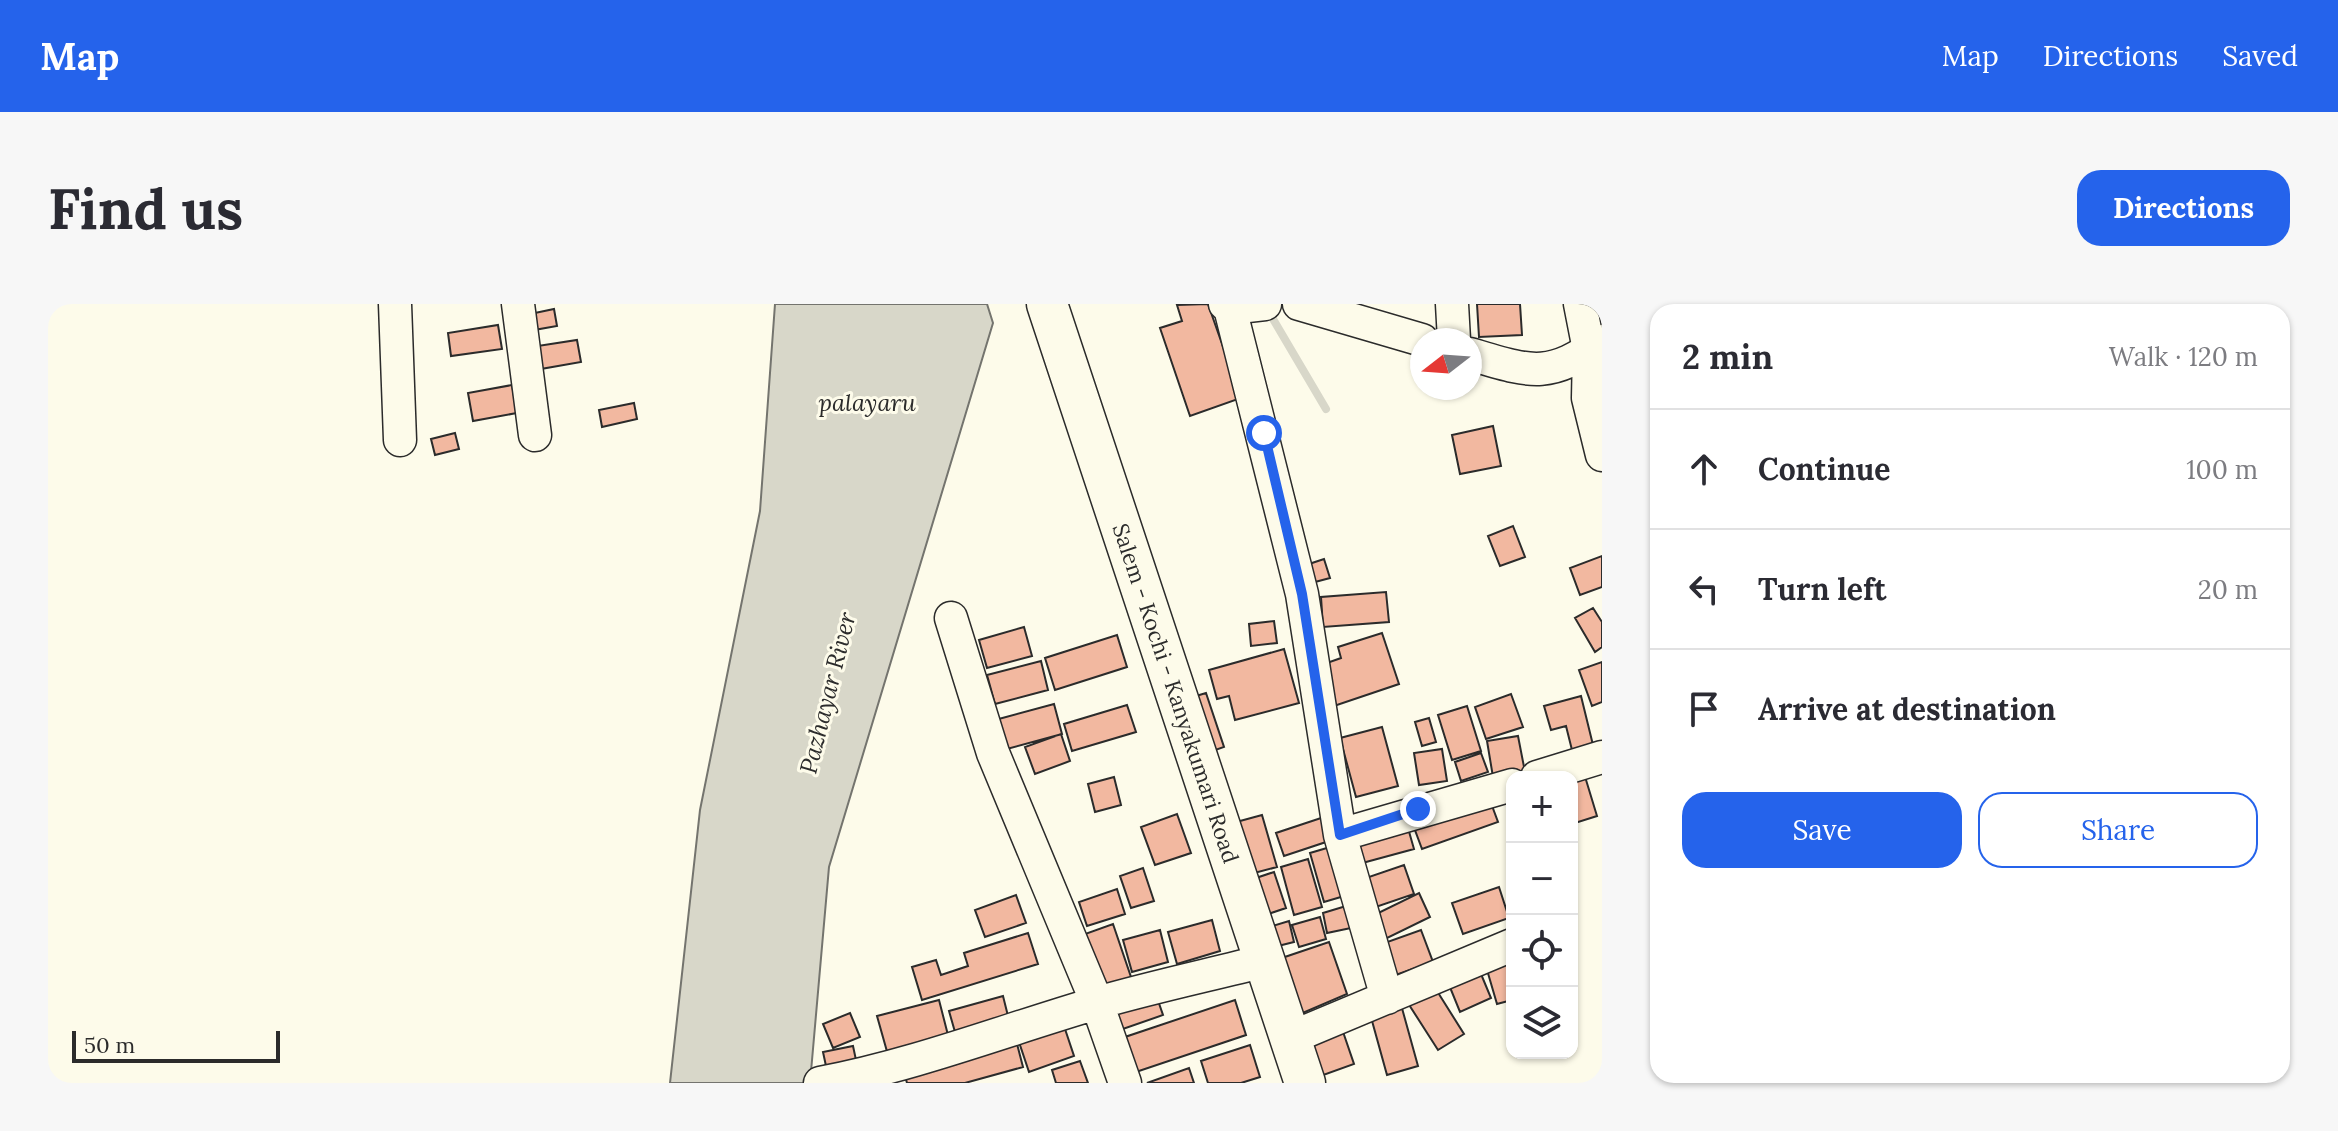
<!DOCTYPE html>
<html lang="en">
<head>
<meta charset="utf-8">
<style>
	:root { --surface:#fff; --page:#f7f7f7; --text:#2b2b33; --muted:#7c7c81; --line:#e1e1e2; --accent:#2563eb }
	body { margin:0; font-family:Lora,serif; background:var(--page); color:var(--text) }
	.controls { position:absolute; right:24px; bottom:24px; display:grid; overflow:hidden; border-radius:16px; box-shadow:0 2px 6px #0004 }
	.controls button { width:72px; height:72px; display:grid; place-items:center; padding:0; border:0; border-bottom:2px solid var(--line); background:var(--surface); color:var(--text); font:40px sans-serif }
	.compass { position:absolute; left:1362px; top:24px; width:72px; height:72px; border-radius:50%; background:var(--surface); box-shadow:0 2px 6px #0004; rotate:253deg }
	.scale { position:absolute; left:24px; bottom:20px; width:208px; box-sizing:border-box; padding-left:8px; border:4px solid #2b2b2b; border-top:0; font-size:22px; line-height:28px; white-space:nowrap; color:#2b2b2b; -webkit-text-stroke:6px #fdfbea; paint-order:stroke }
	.stop { position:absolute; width:24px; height:24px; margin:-18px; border:6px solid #2563eb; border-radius:50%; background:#fff }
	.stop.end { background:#2563eb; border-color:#fff; box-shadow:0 2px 8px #0008 }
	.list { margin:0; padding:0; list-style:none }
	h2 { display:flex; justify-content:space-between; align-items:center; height:104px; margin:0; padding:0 32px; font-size:34px }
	h2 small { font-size:26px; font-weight:400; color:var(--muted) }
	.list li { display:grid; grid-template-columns:52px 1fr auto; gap:24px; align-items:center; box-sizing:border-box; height:120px; padding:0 32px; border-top:2px solid var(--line) }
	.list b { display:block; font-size:30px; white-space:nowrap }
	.list em { font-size:26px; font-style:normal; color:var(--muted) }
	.actions { display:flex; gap:16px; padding:24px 32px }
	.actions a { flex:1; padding:18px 0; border:2px solid var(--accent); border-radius:24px; text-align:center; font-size:28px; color:var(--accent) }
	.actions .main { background:var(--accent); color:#fff }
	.icon { flex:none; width:44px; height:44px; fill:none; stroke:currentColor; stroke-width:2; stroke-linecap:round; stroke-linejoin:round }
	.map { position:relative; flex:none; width:1554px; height:779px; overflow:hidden; border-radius:24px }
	header { display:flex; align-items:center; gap:48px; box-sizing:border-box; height:112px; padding:0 40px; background:var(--accent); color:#fff }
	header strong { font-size:38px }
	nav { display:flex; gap:44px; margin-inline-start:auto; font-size:28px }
	.intro { display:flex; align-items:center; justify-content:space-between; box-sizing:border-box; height:192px; padding:0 48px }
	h1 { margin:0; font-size:56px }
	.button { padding:20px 36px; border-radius:24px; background:var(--accent); color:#fff; font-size:28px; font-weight:700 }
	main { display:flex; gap:48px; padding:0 48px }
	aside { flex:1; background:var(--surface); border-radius:24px; box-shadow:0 2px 6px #0004 }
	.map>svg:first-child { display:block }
</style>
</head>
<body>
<header>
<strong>Map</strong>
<nav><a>Map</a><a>Directions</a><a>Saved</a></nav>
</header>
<div class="intro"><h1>Find us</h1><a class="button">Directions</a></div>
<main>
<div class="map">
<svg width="1554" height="779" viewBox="0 0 1554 779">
	<rect width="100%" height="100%" fill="#fdfbea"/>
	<!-- water -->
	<path fill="#d8d7c9" stroke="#74746e" stroke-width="2" d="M727,0H939L945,19L781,563L762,779H622L652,506L712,207Z"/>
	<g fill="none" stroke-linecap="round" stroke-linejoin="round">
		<!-- stream -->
		<path stroke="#d8d7c9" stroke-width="8" d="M1225,15L1278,105"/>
	</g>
	<!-- building -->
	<path fill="#f2b8a0" stroke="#2b2b2b" stroke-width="2" d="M1160,0L1193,94L1142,112L1112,24L1134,17L1129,1Z
		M1429,0H1472L1474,31L1431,33Z
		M506,5L509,22L486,26L482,10Z
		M450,21L454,45L403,52L400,29Z
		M529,36L533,58L487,66L483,43Z
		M464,81L469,109L425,117L420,89Z
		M586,99L589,115L554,123L551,106Z
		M1445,122L1453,162L1412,170L1404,131Z
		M407,129L411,145L387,151L383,135Z
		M1465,222L1477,253L1452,262L1440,232Z
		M1554,252V283L1532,291L1522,264Z
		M1276,255L1282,274L1267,278L1261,260Z
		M1338,288L1341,318L1275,323L1273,293Z
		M1545,304L1554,318V343L1547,348L1527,314Z
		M1226,317L1229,339L1203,342L1201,320Z
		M976,323L984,352L939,364L931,336Z
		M1334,329L1351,380L1286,402L1273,361L1293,354L1290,343Z
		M1069,331L1079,363L1007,386L997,354Z
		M1236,345L1251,399L1187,416L1181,392L1169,395L1161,366Z
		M993,357L1000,386L947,400L939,371Z
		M1554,358V398L1544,402L1531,366Z
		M1158,389L1176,443L1156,450L1138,395Z
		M1463,390L1475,423L1438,435L1427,403Z
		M1533,392L1545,441L1524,446L1518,422L1503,426L1496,402Z
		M1006,400L1014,430L955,446L947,416Z
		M1079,401L1088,428L1024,447L1016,420Z
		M1419,402L1433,447L1404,456L1390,411Z
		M1381,414L1388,438L1374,442L1367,418Z
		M1334,423L1350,482L1308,493L1292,434Z
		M1013,430L1022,457L987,470L977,443Z
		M1470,432L1477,468L1445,473L1439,437Z
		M1394,445L1399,477L1371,481L1366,449Z
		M1433,449L1440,468L1413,477L1407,458Z
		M1535,466L1549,512L1524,520V473Z
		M1066,473L1073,501L1047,508L1040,480Z
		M1440,491L1450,518L1374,545L1364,518Z
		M1129,510L1143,549L1107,561L1093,523Z
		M1214,511L1229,563L1195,572L1181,520Z
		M1273,514L1281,537L1236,552L1228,529Z
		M1360,524L1366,545L1307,561L1301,540Z
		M1289,541L1303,590L1276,598L1262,549Z
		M1260,555L1274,603L1246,611L1233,563Z
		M1356,561L1366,590L1319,606L1309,577Z
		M1095,564L1106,597L1083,604L1072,572Z
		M1226,568L1238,604L1217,611L1205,575Z
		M1451,583L1461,614L1415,630L1404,599Z
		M1069,585L1077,610L1039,622L1031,598Z
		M1371,589L1382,613L1331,638L1320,614Z
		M968,591L978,619L937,633L927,606Z
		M1298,602L1303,624L1279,629L1275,609Z
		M1272,613L1278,635L1251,643L1244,621Z
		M1164,616L1172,647L1129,660L1120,628Z
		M1241,617L1246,638L1226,643L1221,623Z
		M1065,620L1084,676L1056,686L1037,630Z
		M1112,626L1120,658L1084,668L1075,636Z
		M1373,626L1385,658L1339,674L1328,642Z
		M980,629L990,660L874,696L864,663L888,656L893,671L920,662L916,649Z
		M1281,638L1299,690L1243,714L1225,657Z
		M1464,652V696L1449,700L1437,659Z
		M1428,658L1443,694L1412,708L1397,671Z
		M1384,679L1416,730L1390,746L1358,696Z
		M1107,688L1115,711L1072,726L1064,703Z
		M955,692L962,720L909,735L901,707Z
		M891,696L901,735L840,751L829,712Z
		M1187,696L1198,731L1088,768L1077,733Z
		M1352,697L1370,762L1339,771L1321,706Z
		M802,709L812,733L785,744L775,720Z
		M1292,719L1306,760L1267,774L1253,733Z
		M1016,722L1026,752L981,768L971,738Z
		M968,736L975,763L917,779H859L855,765Z
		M1202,741L1212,773L1193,779H1160L1153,757Z
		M805,742L808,756L778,762L775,748Z
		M1032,757L1040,779H1008L1004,766Z
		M1141,764L1146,779H1099Z"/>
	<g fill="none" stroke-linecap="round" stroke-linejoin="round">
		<defs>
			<path id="minor" d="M347,0L352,136
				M470,0L487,131
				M1177,0L1182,4L1217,0
				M1251,0L1374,36
				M1404,0L1406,36
				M1532,0L1541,46L1540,94L1554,151
				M1182,4L1254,290L1292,531L1339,694
				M1422,50C1483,68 1500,76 1554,37
				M903,314L945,449L1049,699L1077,779
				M1489,473L1554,453
				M1292,531L1464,481
				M1242,734L1464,641
				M772,779C867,761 957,726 1049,699C1104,683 1161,671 1216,657"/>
			<g id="major">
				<path id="s1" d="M999,0L1257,779"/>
			</g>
		</defs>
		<!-- minor casing -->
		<use href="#minor" stroke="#2b2b2b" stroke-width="35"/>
		<!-- major casing -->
		<use href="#major" stroke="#2b2b2b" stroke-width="43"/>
		<!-- minor -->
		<use href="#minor" stroke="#fdfbea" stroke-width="32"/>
		<!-- major -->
		<use href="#major" stroke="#fdfbea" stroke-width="40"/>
	</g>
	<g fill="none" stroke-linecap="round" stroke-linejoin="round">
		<!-- route -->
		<path stroke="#2563eb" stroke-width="10" d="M1216,129L1254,290L1292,531L1370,505"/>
	</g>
	<g text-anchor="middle" stroke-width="6" stroke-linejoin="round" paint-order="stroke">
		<!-- street labels -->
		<g font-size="22" fill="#2b2b2b" stroke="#fdfbea">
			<text dy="8" stroke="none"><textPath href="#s1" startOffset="410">Salem - Kochi - Kanyakumari Road</textPath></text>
		</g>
		<!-- water labels -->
		<g font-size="24" font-style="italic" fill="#2b2b2b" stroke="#fdfbea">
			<text x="819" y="107">palayaru</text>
			<text transform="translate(780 389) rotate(-76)" y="8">Pazhayar River</text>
		</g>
	</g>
</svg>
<div class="controls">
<button>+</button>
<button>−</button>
<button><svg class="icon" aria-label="locate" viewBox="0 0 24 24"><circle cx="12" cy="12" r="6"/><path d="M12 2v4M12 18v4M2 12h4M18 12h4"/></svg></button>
<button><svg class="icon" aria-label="layers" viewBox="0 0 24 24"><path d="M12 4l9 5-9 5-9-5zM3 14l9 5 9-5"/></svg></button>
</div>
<svg class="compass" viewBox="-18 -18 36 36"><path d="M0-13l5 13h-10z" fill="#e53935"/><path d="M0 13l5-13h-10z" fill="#7c7c81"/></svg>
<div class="scale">50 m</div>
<div class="stop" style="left:1216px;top:129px"></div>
<div class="stop end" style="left:1370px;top:505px"></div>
</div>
<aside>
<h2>2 min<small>Walk · 120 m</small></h2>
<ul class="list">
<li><svg class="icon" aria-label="ahead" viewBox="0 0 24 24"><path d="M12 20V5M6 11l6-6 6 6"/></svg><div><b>Continue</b></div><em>100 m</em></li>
<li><svg class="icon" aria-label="left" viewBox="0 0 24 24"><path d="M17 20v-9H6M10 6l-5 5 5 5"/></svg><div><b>Turn left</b></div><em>20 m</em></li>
<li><svg class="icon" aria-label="arrive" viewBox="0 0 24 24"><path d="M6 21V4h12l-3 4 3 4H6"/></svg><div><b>Arrive at destination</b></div></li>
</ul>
<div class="actions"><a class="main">Save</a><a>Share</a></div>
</aside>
</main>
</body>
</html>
